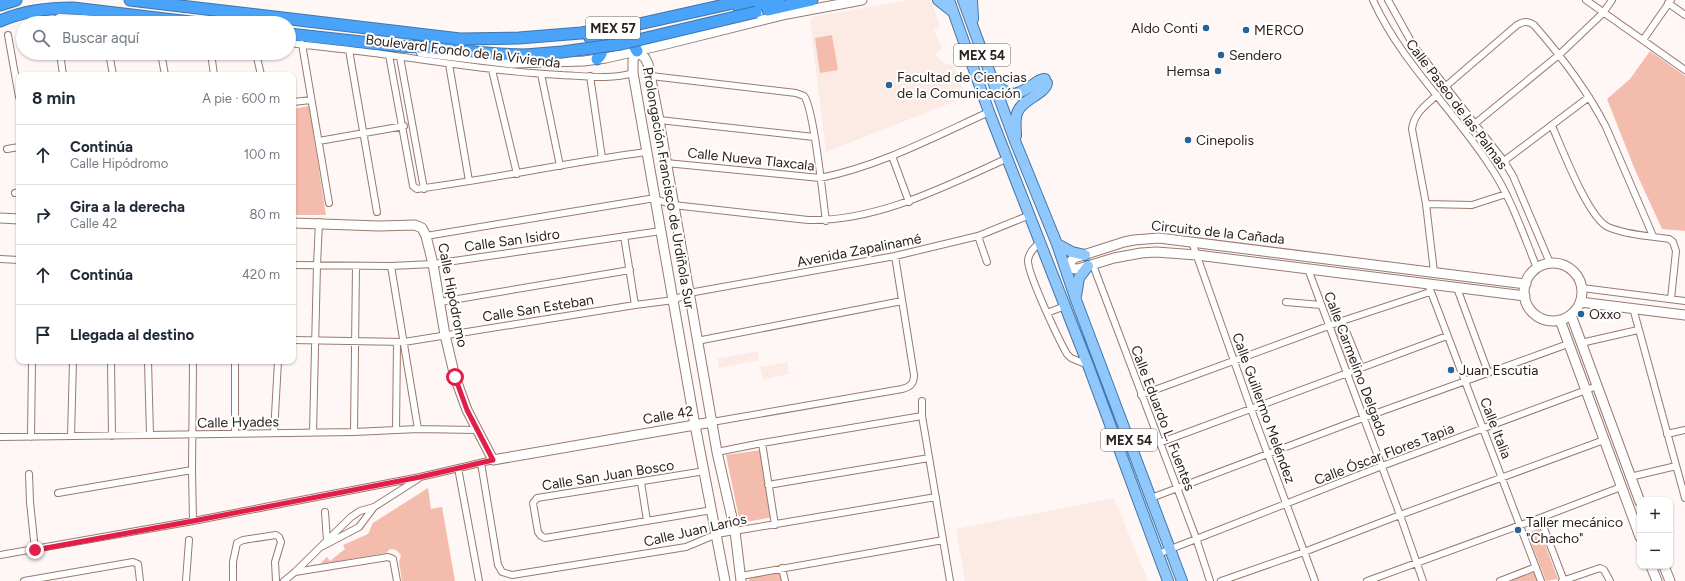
<!DOCTYPE html>
<html lang="es">
<head>
<meta charset="utf-8">
<style>
	:root { --surface:#fff; --page:#f6f6f7; --text:#1f2937; --muted:#747a83; --line:#e0e1e3 }
	body { margin:0; font-family:Figtree,sans-serif; background:var(--page); color:var(--text) }
	.controls { position:absolute; right:12px; bottom:12px; display:grid; overflow:hidden; border-radius:8px; box-shadow:0 1px 3px #0004 }
	.controls button { width:36px; height:36px; display:grid; place-items:center; padding:0; border:0; border-bottom:1px solid var(--line); background:var(--surface); color:var(--text); font:20px sans-serif }
	.stop { position:absolute; width:12px; height:12px; margin:-9px; border:3px solid #e11d48; border-radius:50%; background:#fff }
	.stop.end { background:#e11d48; border-color:#fff; box-shadow:0 1px 4px #0008 }
	.list { margin:0; padding:0; list-style:none }
	h2 { display:flex; justify-content:space-between; align-items:center; height:52px; margin:0; padding:0 16px; font-size:17px }
	h2 small { font-size:13px; font-weight:400; color:var(--muted) }
	.list li { display:grid; grid-template-columns:26px 1fr auto; gap:12px; align-items:center; box-sizing:border-box; height:60px; padding:0 16px; border-top:1px solid var(--line) }
	.list b { display:block; font-size:15px; white-space:nowrap }
	.list p { margin:0; font-size:13px; white-space:nowrap; color:var(--muted) }
	.list em { font-size:13px; font-style:normal; color:var(--muted) }
	.icon { flex:none; width:22px; height:22px; fill:none; stroke:currentColor; stroke-width:2; stroke-linecap:round; stroke-linejoin:round }
	.map { position:relative; flex:none; width:1685px; height:581px; overflow:hidden }
	.search { position:absolute; background:var(--surface); box-shadow:0 1px 3px #0004; left:16px; top:16px; width:280px; height:44px; display:flex; align-items:center; gap:10px; box-sizing:border-box; padding:0 14px; border-radius:22px; color:var(--muted); font-size:15px }
	.panel { position:absolute; background:var(--surface); box-shadow:0 1px 3px #0004; left:16px; top:72px; width:280px; height:292px; border-radius:8px }
	.map>svg:first-child { display:block }
</style>
</head>
<body>
<div class="map">
<svg width="1685" height="581" viewBox="0 0 1685 581">
	<rect width="100%" height="100%" fill="#fff7f5"/>
	<!-- built -->
	<path fill="#fceae4" d="M910,0H931L940,27L934,30L942,48L935,55L944,63L951,65L957,73L966,97L826,152L810,20L812,19L811,17Z
		M757,351L759,360L719,368L717,359Z
		M787,362L789,374L763,380L760,367Z
		M1114,498L1148,581H965L956,529Z"/>
	<!-- green -->
	<path fill="#f4bcac" d="M832,35L838,70L820,73L815,38Z
		M1650,51L1685,76V231L1662,229L1635,170L1607,99L1630,79Z
		M309,106L326,215H293V109Z
		M1341,326L1355,363L1348,365L1334,328Z
		M761,450L773,517L740,523L726,455Z
		M428,488L431,509L442,507L455,581H402L399,562L401,555L396,550L390,549L386,553L320,564L327,557L330,561L345,549L343,545L368,534L373,523Z
		M1539,529L1558,579L1546,581L1527,532Z
		M782,572L783,581H749V578Z
		M1535,572L1537,581H1510Z"/>
	<g fill="none" stroke-linecap="round" stroke-linejoin="round">
		<defs>
			<path id="street" d="M1373,0C1401,62 1453,109 1490,166C1511,197 1523,234 1537,268
				M1388,0L1413,45L1504,161L1513,176L1550,263
				M1586,0L1685,70
				M1668,3L1685,15
				M55,23L56,19L59,17L103,19L134,23
				M8,35L19,97
				M1643,40L1671,0
				M289,43C322,47 356,50 389,55C446,63 503,72 561,75C584,76 611,80 633,73
				M302,44L329,203
				M349,50L377,212
				M60,53L63,75
				M109,53L113,75
				M161,53L165,75
				M211,53L214,75
				M256,53L261,75
				M389,55L413,186L417,189C494,179 569,162 646,152
				M400,57L424,189
				M449,64L469,181
				M492,70L517,174
				M541,74L560,166
				M590,76L602,158
				M651,76L796,93L804,96C814,108 823,200 826,221
				M1446,86L1517,25C1524,21 1528,21 1534,25C1562,57 1587,90 1606,127L1653,236
				M293,102L311,100
				M659,120L814,137
				M1552,126C1562,148 1588,218 1608,227C1627,235 1649,236 1669,239L1673,242L1676,251L1671,299
				M1466,131L1560,54L1603,13L1612,0
				M319,141L404,126
				M7,149L19,147
				M892,156L909,202
				M1504,161L1589,97
				M666,163L820,178C880,166 934,137 989,112
				M15,193L19,192
				M1426,204L1472,205L1506,194
				M426,236L649,199H655L673,205L808,220C877,222 946,186 1008,158
				M624,236L635,305
				M978,236L987,262
				M1040,242C1035,247 1029,252 1028,260C1027,273 1059,340 1067,354L1071,358L1088,365
				M1192,242L1251,409L1315,581
				M0,259L19,260
				M293,265L391,266L433,264L661,231
				M1093,265L1196,538L1210,581
				M391,266L418,429
				M1308,269L1400,515L1423,581
				M1434,272L1426,204L1412,129C1414,113 1426,105 1437,95
				M1428,284L1541,581
				M1457,288L1488,372
				M1582,288L1685,301
				M440,302L630,270
				M1286,302L1321,305
				M1633,308L1685,498
				M1047,313L1065,306
				M1342,321L1361,368
				M293,340L404,342L635,305L674,300L689,293L895,256L978,236L1030,215
				M697,341L902,301
				M1581,343L1638,330
				M111,361L112,436
				M148,361L150,435
				M1141,395L1342,321L1430,292
				M922,401V416L950,581
				M712,422L902,389C910,387 914,384 914,375L895,256
				M396,430L397,342
				M313,432L317,265L319,222
				M354,432L356,266
				M274,433L278,361
				M235,434V361
				M1667,434L1685,430
				M71,436L73,361
				M0,437L354,432L418,429L476,430
				M31,437L32,361
				M762,443L775,525
				M1159,443L1447,336
				M717,452L762,443L922,416
				M481,463L498,565L502,572L512,575L686,547L717,534L936,497
				M458,468L479,581
				M705,471L537,498L533,503L538,532L541,536L545,538L712,510
				M29,474L30,502L35,550
				M1630,477L1676,466
				M641,482L647,521
				M768,485L929,458
				M58,493L192,470
				M1151,498L1363,418L1568,344
				M325,512L327,541
				M1540,518L1564,581
				M193,521L192,470L193,361
				M323,546L359,527L374,507
				M1158,554L1382,466L1597,386
				M0,555L193,521L420,477L493,460
				M782,568L785,581
				M295,572L388,557L393,559L397,581
				M741,576L943,540
				M24,581L133,562L138,564L140,581
				M186,581L189,540
				M233,581V562L237,543L243,540L276,535L279,537L281,542L275,562L276,581
				M284,581L295,572L351,517L360,511L374,507L418,479
				M1221,581L1304,552L1400,515L1604,440
				M1367,581L1540,518L1621,487
				M1500,581L1536,567
				M1562,581L1600,568L1604,570L1610,581"/>
			<path id="secondary" d="M421,52L512,63L584,61L606,58L666,44L787,14L862,0
				M0,218L19,219
				M293,223L379,226L415,225L422,228L426,236L433,264L445,335L455,377L467,410L493,460L712,422
				M1524 292a29 29 0 1 1 58 0a29 29 0 1 1-58 0Z
				M1065,268L1074,258L1124,242L1134,240L1159,238L1526,284
				M1065,268L1078,269L1114,258L1141,253L1156,252L1197,255L1525,296
				M1580,302L1685,315
				M1571,315L1640,502
				M1560,320L1640,537
				M1651,566L1657,581
				M1664,566L1670,581
				M725,581L695,425L633,73V60L637,51L645,58L648,64L659,120L717,452L735,531L741,581"/>
			<path id="primary" d="M938,0L952,11
				M949,0L989,112L1088,365L1168,581
				M963,0L1015,141L1057,244L1076,300L1182,581
				M972,0L973,19
				M994,83C1011,98 1016,96 1034,84C1038,81 1040,79 1045,79
				M1016,136C1016,128 1014,118 1018,111C1023,99 1045,94 1047,83
				M1057,244L1072,252L1085,255
				M1076,296L1079,278L1088,266"/>
			<path id="highway" d="M130,0L460,39L519,38L581,33L630,26L747,0
				M0,5L16,0
				M739,8L778,0
				M768,10L812,0
				M0,21C23,11 48,8 73,8L199,23
				M289,34L398,46C441,47 483,55 525,55
				M609,36C626,32 629,36 637,51
				M590,38C598,44 607,50 597,59"/>
		</defs>
		<!-- street casing -->
		<use href="#street" stroke="#997a70" stroke-width="8"/>
		<!-- secondary casing -->
		<use href="#secondary" stroke="#997a70" stroke-width="11"/>
		<!-- primary casing -->
		<use href="#primary" stroke="#3f76ac" stroke-width="12"/>
		<!-- highway casing -->
		<use href="#highway" stroke="#3f76ac" stroke-width="13"/>
		<!-- street -->
		<use href="#street" stroke="#fff" stroke-width="6"/>
		<!-- secondary -->
		<use href="#secondary" stroke="#fff" stroke-width="9"/>
		<!-- primary -->
		<use href="#primary" stroke="#91c8fb" stroke-width="10"/>
		<!-- highway -->
		<use href="#highway" stroke="#48a3f9" stroke-width="11"/>
		<defs>
			<path id="highway-bridge" d="M525,55L562,52L621,44L756,12"/>
		</defs>
		<!-- highway-bridge casing -->
		<use href="#highway-bridge" stroke="#3f76ac" stroke-width="13" stroke-linecap="butt"/>
		<!-- highway-bridge -->
		<use href="#highway-bridge" stroke="#48a3f9" stroke-width="11"/>
	</g>
	<g fill="none" stroke-linecap="round" stroke-linejoin="round">
		<!-- route -->
		<path stroke="#e11d48" stroke-width="5" d="M35,550L193,521L420,477L493,460L467,410L455,377"/>
	</g>
	<!-- markers -->
	<g fill="#276299" stroke="#fff" stroke-width="1.5">
		<circle cx="1206" cy="28" r="4"/>
		<circle cx="1246" cy="30" r="4"/>
		<circle cx="1221" cy="55" r="4"/>
		<circle cx="1218" cy="71" r="4"/>
		<circle cx="889" cy="85" r="4"/>
		<circle cx="1188" cy="140" r="4"/>
		<circle cx="1581" cy="314" r="4"/>
		<circle cx="1451" cy="370" r="4"/>
		<circle cx="1518" cy="530" r="4"/>
	</g>
	<g text-anchor="middle" stroke-width="4" stroke-linejoin="round" paint-order="stroke">
		<!-- shield labels -->
		<g fill="#fff" stroke="#6c6461" stroke-width="1">
			<rect x="586" y="17" width="54" height="22" rx="3"/>
			<rect x="954" y="44" width="56" height="22" rx="3"/>
			<rect x="1101" y="429" width="56" height="22" rx="3"/>
		</g>
		<g font-size="13" font-weight="bold" fill="#2d211d">
			<text x="613" y="33">MEX 57</text>
			<text x="982" y="60">MEX 54</text>
			<text x="1129" y="445">MEX 54</text>
		</g>
		<!-- poi labels -->
		<g font-size="14" fill="#2d211d" stroke="#fff" text-anchor="start">
			<text x="1198" y="33" text-anchor="end">Aldo Conti</text>
			<text x="1254" y="35">MERCO</text>
			<text x="1229" y="60">Sendero</text>
			<text x="1210" y="76" text-anchor="end">Hemsa</text>
			<text x="897" y="82">Facultad de Ciencias<tspan x="897" dy="16">de la Comunicación</tspan></text>
			<text x="1196" y="145">Cinepolis</text>
			<text x="1589" y="319">Oxxo</text>
			<text x="1459" y="375">Juan Escutia</text>
			<text x="1526" y="527">Taller mecánico<tspan x="1526" dy="16">"Chacho"</tspan></text>
		</g>
		<!-- street labels -->
		<g font-size="14" fill="#2d211d" stroke="#fff">
			<text transform="translate(463 51) rotate(7)" y="5">Boulevard Fondo de la Vivienda</text>
			<text transform="translate(1457 104) rotate(53)" y="5">Calle Paseo de las Palmas</text>
			<text transform="translate(751 159) rotate(6)" y="5">Calle Nueva Tlaxcala</text>
			<text transform="translate(669 188) rotate(80)" y="5">Prolongación Francisco de Urdiñola Sur</text>
			<text transform="translate(1218 232) rotate(6)" y="5">Circuito de la Cañada</text>
			<text transform="translate(512 240) rotate(-8)" y="5">Calle San Isidro</text>
			<text transform="translate(859 250) rotate(-11)" y="5">Avenida Zapalinamé</text>
			<text transform="translate(453 295) rotate(79)" y="5">Calle Hipódromo</text>
			<text transform="translate(538 308) rotate(-9)" y="5">Calle San Esteban</text>
			<text transform="translate(1356 364) rotate(69)" y="5">Calle Carmelino Delgado</text>
			<text transform="translate(1264 408) rotate(70)" y="5">Calle Guillermo Meléndez</text>
			<text transform="translate(668 415) rotate(-10)" y="5">Calle 42</text>
			<text transform="translate(1163 418) rotate(69)" y="5">Calle Eduardo L. Fuentes</text>
			<text transform="translate(238 422) rotate(-1)" y="5">Calle Hyades</text>
			<text transform="translate(1496 428) rotate(69)" y="5">Calle Italia</text>
			<text transform="translate(1384 454) rotate(-21)" y="5">Calle Óscar Flores Tapia</text>
			<text transform="translate(608 475) rotate(-9)" y="5">Calle San Juan Bosco</text>
			<text transform="translate(695 530) rotate(-13)" y="5">Calle Juan Larios</text>
		</g>
	</g>
</svg>
<div class="controls">
<button>+</button>
<button>−</button>
</div>
<div class="stop" style="left:455px;top:377px"></div>
<div class="stop end" style="left:35px;top:550px"></div>
<div class="search"><svg class="icon" aria-label="search" viewBox="0 0 24 24"><circle cx="10" cy="10" r="6"/><path d="M15 15l6 6"/></svg>Buscar aquí</div>
<section class="panel">
<h2>8 min<small>A pie · 600 m</small></h2>
<ul class="list">
<li><svg class="icon" aria-label="ahead" viewBox="0 0 24 24"><path d="M12 20V5M6 11l6-6 6 6"/></svg><div><b>Continúa</b><p>Calle Hipódromo</p></div><em>100 m</em></li>
<li><svg class="icon" aria-label="right" viewBox="0 0 24 24"><path d="M7 20v-9h11M14 6l5 5-5 5"/></svg><div><b>Gira a la derecha</b><p>Calle 42</p></div><em>80 m</em></li>
<li><svg class="icon" aria-label="ahead" viewBox="0 0 24 24"><path d="M12 20V5M6 11l6-6 6 6"/></svg><div><b>Continúa</b></div><em>420 m</em></li>
<li><svg class="icon" aria-label="arrive" viewBox="0 0 24 24"><path d="M6 21V4h12l-3 4 3 4H6"/></svg><div><b>Llegada al destino</b></div></li>
</ul>
</section>
</div>
</body>
</html>
